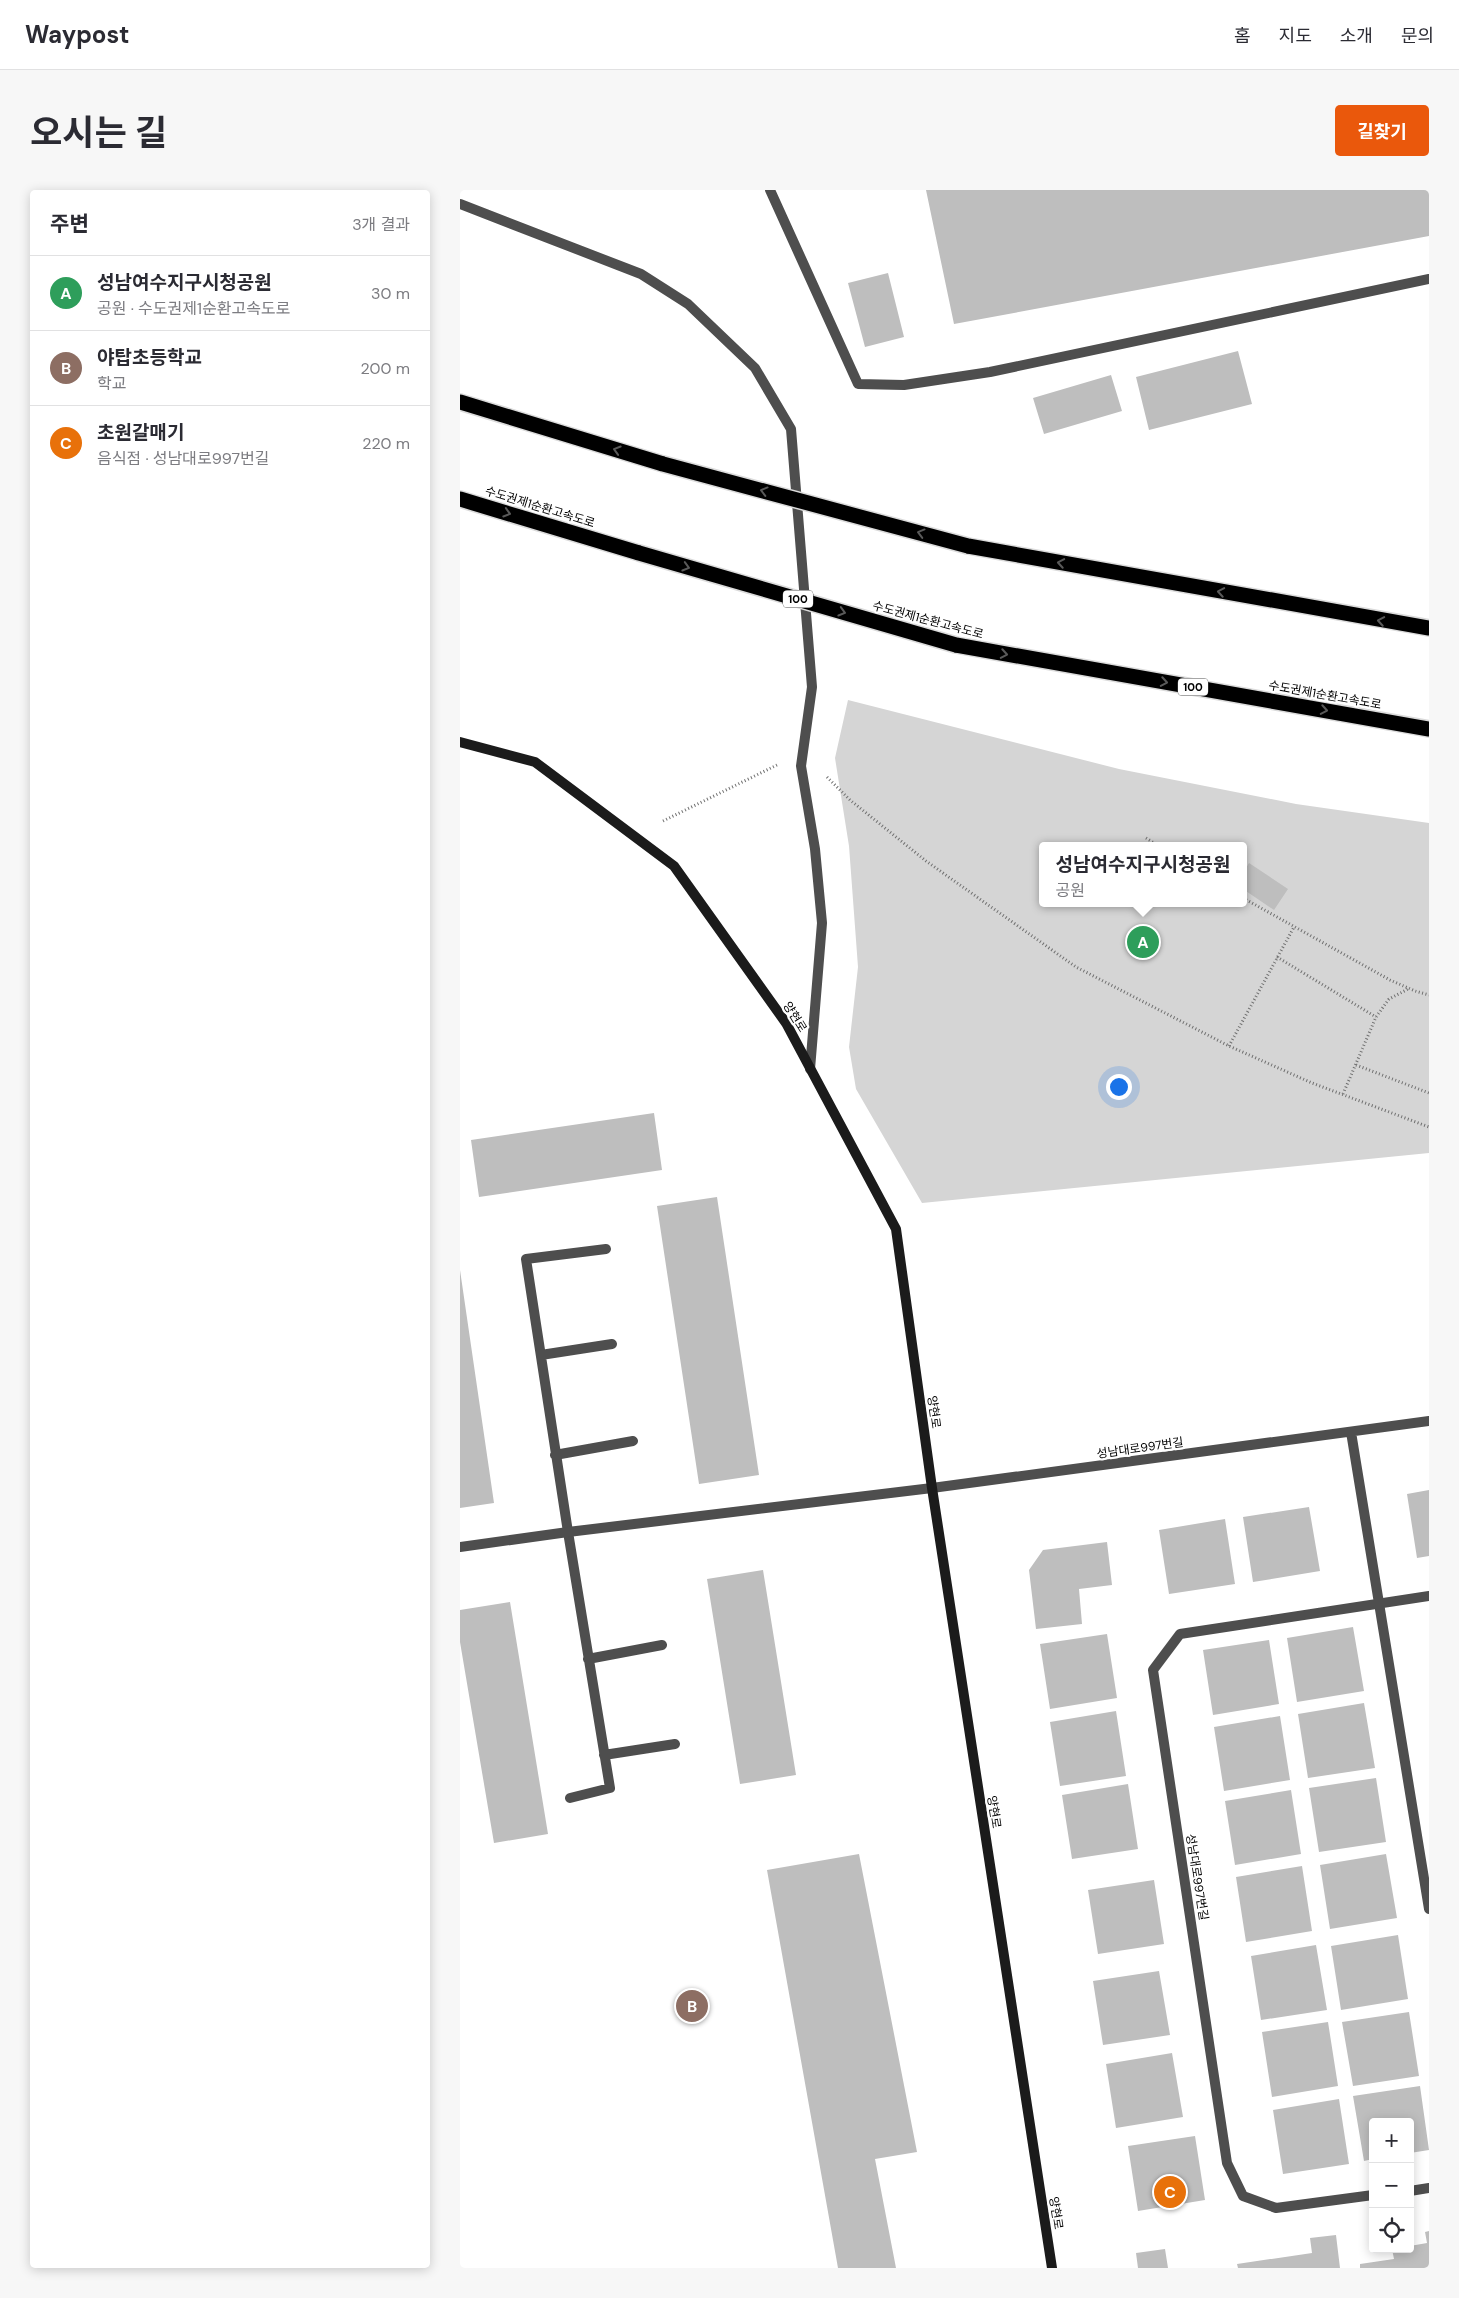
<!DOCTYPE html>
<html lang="ko">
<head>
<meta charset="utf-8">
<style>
	:root { --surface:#fff; --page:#f7f7f7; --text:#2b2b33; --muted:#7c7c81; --line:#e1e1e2; --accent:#ea580c }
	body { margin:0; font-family:"DM Sans","Noto Sans KR",sans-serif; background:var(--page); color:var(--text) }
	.controls { position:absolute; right:15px; bottom:15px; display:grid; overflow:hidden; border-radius:5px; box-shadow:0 2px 12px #0003 }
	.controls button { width:45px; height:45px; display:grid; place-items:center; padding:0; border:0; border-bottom:1px solid var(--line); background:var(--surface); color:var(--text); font:25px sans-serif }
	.you { position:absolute; left:658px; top:896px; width:18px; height:18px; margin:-12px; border:4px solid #fff; border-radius:50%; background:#1a73e8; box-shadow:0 0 0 8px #1a73e833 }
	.badge { display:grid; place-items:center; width:32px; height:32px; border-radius:50%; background:var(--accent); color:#fff; font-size:16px; font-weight:700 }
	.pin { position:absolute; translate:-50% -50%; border:2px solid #fff; box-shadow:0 1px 5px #0006 }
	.popup { position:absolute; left:579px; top:652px; width:208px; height:65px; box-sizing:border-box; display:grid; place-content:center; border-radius:5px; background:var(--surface); filter:drop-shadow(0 1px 4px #0005); font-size:16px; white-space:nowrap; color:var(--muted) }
	.popup b { font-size:19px; color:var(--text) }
	.popup::after { content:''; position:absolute; left:50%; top:100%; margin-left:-10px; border:10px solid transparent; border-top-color:var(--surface) }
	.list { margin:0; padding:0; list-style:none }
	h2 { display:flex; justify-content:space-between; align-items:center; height:65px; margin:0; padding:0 20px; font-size:21px }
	h2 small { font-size:16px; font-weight:400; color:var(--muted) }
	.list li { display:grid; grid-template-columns:32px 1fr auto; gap:15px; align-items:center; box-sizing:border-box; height:75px; padding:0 20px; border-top:1px solid var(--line) }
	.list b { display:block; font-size:19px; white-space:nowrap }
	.list p { margin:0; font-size:16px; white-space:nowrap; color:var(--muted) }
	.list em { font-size:16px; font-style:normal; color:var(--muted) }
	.icon { flex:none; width:28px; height:28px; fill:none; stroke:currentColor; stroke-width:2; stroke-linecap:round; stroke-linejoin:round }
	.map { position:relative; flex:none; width:969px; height:2078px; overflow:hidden; border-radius:5px }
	header { display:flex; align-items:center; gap:30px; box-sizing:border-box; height:70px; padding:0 25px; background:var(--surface); border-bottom:1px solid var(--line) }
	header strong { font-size:24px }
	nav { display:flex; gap:28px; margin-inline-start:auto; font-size:18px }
	.intro { display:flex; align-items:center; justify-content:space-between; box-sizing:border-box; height:120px; padding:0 30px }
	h1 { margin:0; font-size:35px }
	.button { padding:12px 22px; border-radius:5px; background:var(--accent); color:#fff; font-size:18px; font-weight:700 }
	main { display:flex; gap:30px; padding:0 30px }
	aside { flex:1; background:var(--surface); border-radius:5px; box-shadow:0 2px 12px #0003 }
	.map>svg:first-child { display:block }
</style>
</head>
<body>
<header>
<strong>Waypost</strong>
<nav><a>홈</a><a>지도</a><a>소개</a><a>문의</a></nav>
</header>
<div class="intro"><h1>오시는 길</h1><a class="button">길찾기</a></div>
<main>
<aside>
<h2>주변<small>3개 결과</small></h2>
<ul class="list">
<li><span class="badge" style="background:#2e9e5b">A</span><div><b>성남여수지구시청공원</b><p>공원 · 수도권제1순환고속도로</p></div><em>30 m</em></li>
<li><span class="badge" style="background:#8d6e63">B</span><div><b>야탑초등학교</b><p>학교</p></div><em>200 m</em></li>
<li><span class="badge" style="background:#e8710a">C</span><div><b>초원갈매기</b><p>음식점 · 성남대로997번길</p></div><em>220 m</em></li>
</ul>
</aside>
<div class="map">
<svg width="969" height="2078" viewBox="0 0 969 2078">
	<rect width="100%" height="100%" fill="#fff"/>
	<!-- green -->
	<path fill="#d5d5d5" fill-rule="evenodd" d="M388,510L659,579L836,614L969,633V963L462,1013L396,899L389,857L398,777L389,656L375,568ZM583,656H783V713H583Z"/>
	<!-- building -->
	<path fill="#bebebe" d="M466,0H969V46L494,134Z
		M428,83L444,147L405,157L388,93Z
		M778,161L792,214L689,240L676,187Z
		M651,185L662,221L584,244L573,208Z
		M789,673L828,699L814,720L783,699V683Z
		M194,923L202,980L19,1007L11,950Z
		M257,1007L299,1285L239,1294L197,1016Z
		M0,1080L34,1313L0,1318Z
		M969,1300V1366L957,1368L947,1304Z
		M849,1317L860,1381L793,1392L783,1327Z
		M765,1329L775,1394L709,1404L699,1340Z
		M647,1352L652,1395L619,1399L622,1434L576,1439L569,1380L583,1360Z
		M303,1380L336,1585L280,1594L247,1389Z
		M50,1412L88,1644L34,1653L0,1452V1420Z
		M893,1437L904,1501L837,1512L827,1448Z
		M647,1444L657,1508L590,1519L580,1454Z
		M809,1450L819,1514L753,1525L743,1460Z
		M904,1513L915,1578L848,1588L838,1524Z
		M656,1521L666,1586L600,1596L590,1532Z
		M820,1526L830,1590L764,1601L754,1537Z
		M916,1588L926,1652L859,1662L849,1598Z
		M668,1594L678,1659L612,1669L602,1605Z
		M831,1600L841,1664L775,1675L765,1611Z
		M399,1664L457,1962L415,1969L436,2078H378L307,1680Z
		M926,1664L937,1728L870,1739L860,1675Z
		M842,1676L852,1741L786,1752L776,1687Z
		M694,1690L704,1754L638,1764L628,1700Z
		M938,1745L948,1809L881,1820L871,1756Z
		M856,1755L867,1820L801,1830L791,1766Z
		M699,1781L710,1845L643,1855L633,1791Z
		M949,1822L959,1886L893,1896L882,1832Z
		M868,1832L878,1896L812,1907L802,1842Z
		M712,1863L723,1927L656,1938L646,1874Z
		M960,1896L969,1960L950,1963V1932H913V1969L904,1971L893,1906Z
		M879,1909L889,1974L823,1984L813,1920Z
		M735,1946L745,2010L678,2021L668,1956Z
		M969,2041V2078H900V2074L934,2069L932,2059H950V2056L967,2053L965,2042Z
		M876,2045L880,2078H778L777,2074L852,2063L850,2048Z
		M705,2059L708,2078H678L676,2063Z"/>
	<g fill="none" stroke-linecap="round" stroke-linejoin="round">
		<defs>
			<path id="highway" d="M0,212L203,274
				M0,309L179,363
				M508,356L969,438
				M496,455L969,539"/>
		</defs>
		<!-- highway casing -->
		<use href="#highway" stroke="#dbdbdb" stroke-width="18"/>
		<!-- path -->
		<path stroke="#707070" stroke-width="3" stroke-dasharray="1 2.5" stroke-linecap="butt" d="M367,587L390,610L466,671L616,777L769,856L852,893L969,937
			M203,631L319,574
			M686,648L699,656
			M783,708L930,790L955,801L969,805
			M817,767L916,827
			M769,856L834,737
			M896,875L969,903
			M883,904L916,827L929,809L948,799"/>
		<!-- lane -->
		<path stroke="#4e4e4e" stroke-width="10" d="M310,0L398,194L444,195L530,182L969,89
			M81,1165L152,1154
			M95,1265L173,1251
			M128,1469L202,1455
			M144,1565L215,1554
			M110,1608L150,1598L108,1342L66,1069L146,1059"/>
		<!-- street -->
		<path stroke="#4e4e4e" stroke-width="10" d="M0,14L181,84L228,114L295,178L331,239L352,497L341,576L355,659L362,733L350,879
			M891,1242L969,1719
			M0,1357L108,1342L472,1298L969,1231
			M950,2001L969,1998
			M913,2005L816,2018L783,2006L767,1973L693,1480L720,1444L969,1406"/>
		<!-- secondary -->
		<path stroke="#1b1b1b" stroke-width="10" d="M0,552L75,572L214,676L326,833L436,1039L472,1298L592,2078"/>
		<!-- highway -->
		<use href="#highway" stroke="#000" stroke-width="15"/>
		<defs>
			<path id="highway-bridge" d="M203,274L508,356
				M179,363L496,455"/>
		</defs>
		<!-- highway-bridge casing -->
		<use href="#highway-bridge" stroke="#dbdbdb" stroke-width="18" stroke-linecap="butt"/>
		<!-- highway-bridge -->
		<use href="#highway-bridge" stroke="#000" stroke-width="15"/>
	</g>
	<!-- one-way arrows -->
	<defs><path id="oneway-chevron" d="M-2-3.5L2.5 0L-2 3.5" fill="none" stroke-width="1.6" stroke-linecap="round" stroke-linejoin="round" transform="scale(1.25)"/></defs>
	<g stroke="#595959">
		<use href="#oneway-chevron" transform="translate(157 260) rotate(-163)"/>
		<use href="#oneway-chevron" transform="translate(304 301) rotate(-165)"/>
		<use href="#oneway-chevron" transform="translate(47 323) rotate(17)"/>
		<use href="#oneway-chevron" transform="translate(461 343) rotate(-165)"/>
		<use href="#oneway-chevron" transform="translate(601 373) rotate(-170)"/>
		<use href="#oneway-chevron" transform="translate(226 377) rotate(16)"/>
		<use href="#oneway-chevron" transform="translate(761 402) rotate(-170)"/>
		<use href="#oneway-chevron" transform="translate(382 422) rotate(16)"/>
		<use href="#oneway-chevron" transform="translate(921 431) rotate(-170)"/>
		<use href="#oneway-chevron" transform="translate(544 464) rotate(10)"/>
		<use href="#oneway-chevron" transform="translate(704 492) rotate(10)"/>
		<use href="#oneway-chevron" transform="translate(864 520) rotate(10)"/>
	</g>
	<g text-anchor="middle" stroke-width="4.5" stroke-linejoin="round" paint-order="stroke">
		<!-- shield labels -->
		<g fill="#fff" stroke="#4c4c4c" stroke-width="1">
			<rect x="323" y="400.5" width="30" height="17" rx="4"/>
			<rect x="718" y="488.5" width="30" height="17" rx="4"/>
		</g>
		<g font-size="11" font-weight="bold" fill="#000">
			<text x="338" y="413">100</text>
			<text x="733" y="501">100</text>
		</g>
		<!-- street labels -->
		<g font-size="12" fill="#000" stroke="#fff">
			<text transform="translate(80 317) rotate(17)" y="4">수도권제1순환고속도로</text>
			<text transform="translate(468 430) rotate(15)" y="4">수도권제1순환고속도로</text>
			<text transform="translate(865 505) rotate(10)" y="4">수도권제1순환고속도로</text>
			<text transform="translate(335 827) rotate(58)" y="4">양현로</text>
			<text transform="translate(474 1222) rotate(82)" y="4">양현로</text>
			<text transform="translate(680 1258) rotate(-8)" y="4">성남대로997번길</text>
			<text transform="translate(534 1622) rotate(81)" y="4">양현로</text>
			<text transform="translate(737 1687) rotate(81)" y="4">성남대로997번길</text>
			<text transform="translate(596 2023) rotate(81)" y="4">양현로</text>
		</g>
	</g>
</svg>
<div class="controls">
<button>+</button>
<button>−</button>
<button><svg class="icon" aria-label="locate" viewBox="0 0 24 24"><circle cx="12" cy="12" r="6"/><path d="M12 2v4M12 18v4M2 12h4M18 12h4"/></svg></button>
</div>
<div class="you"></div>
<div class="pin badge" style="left:683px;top:752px;background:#2e9e5b">A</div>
<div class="popup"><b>성남여수지구시청공원</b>공원</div>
<div class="pin badge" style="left:232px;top:1816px;background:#8d6e63">B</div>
<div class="pin badge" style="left:710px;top:2002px;background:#e8710a">C</div>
</div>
</main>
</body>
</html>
